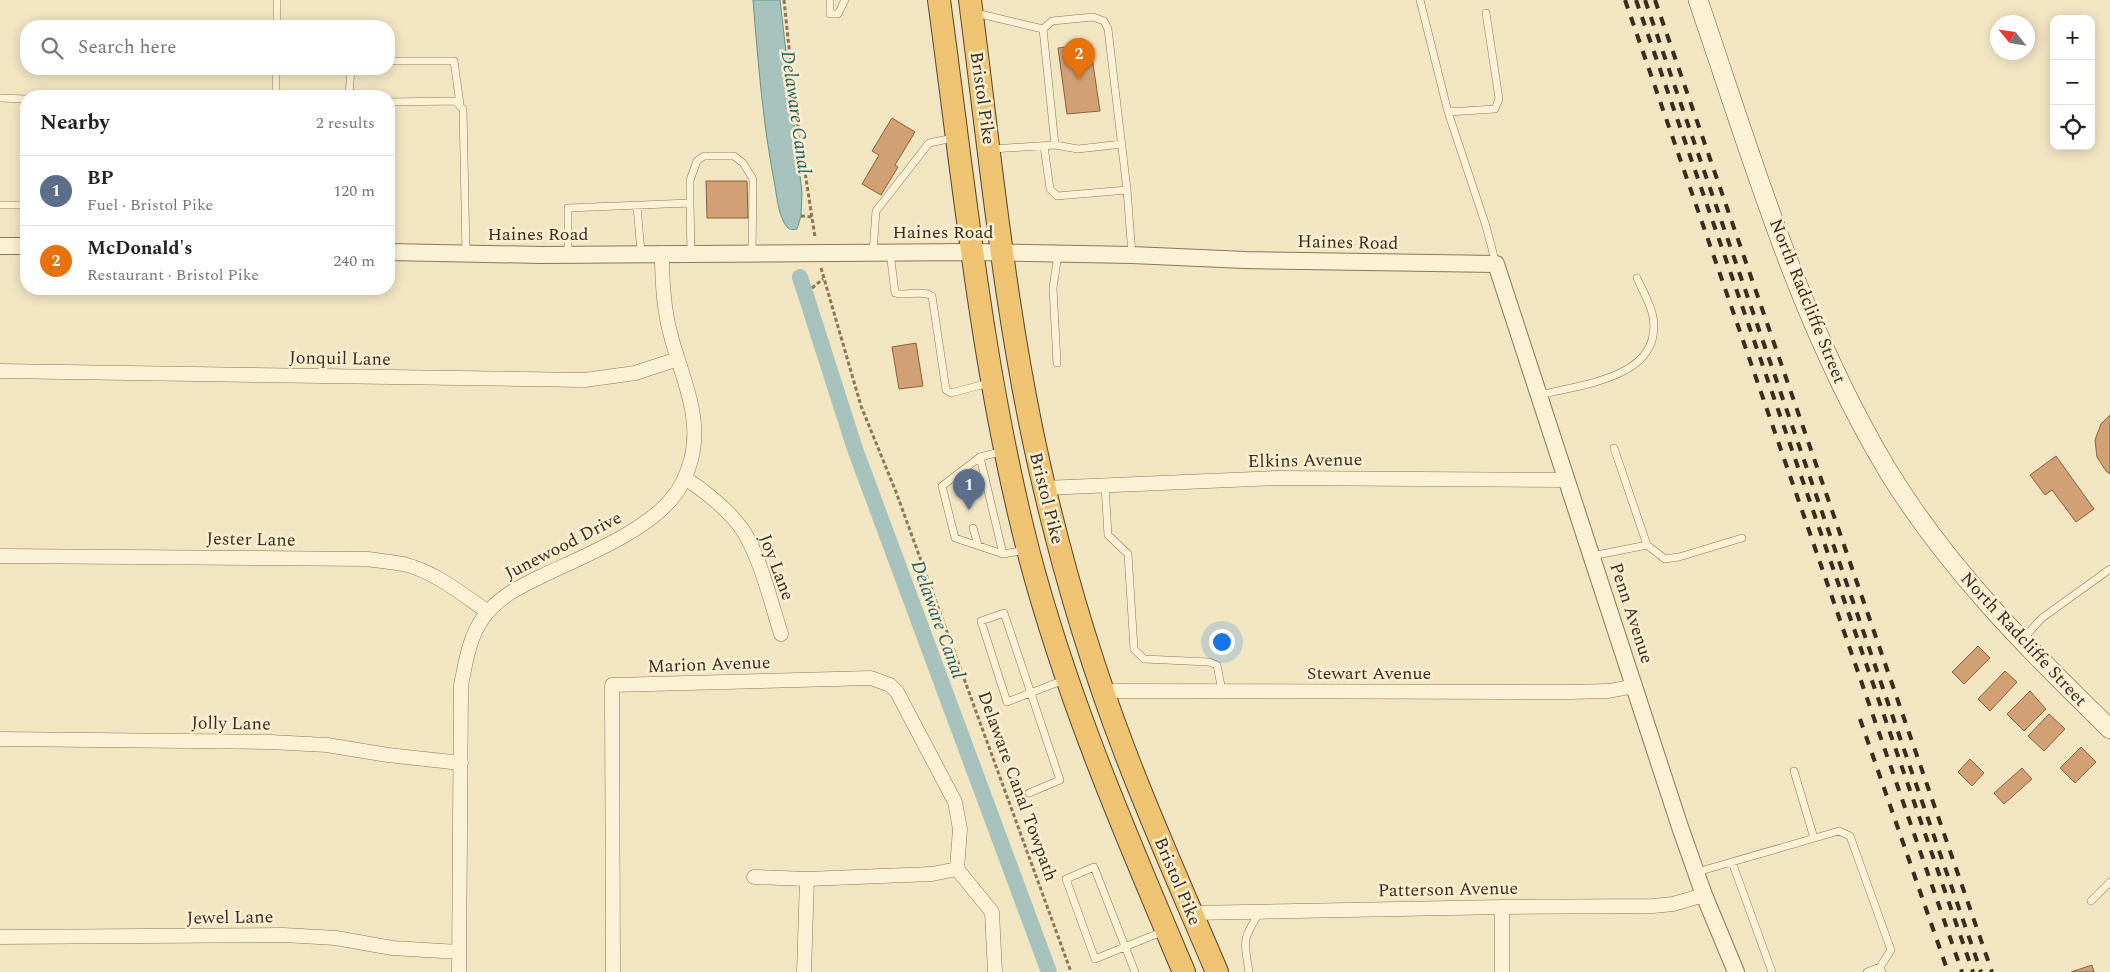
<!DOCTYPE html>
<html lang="en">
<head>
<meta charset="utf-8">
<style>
	:root { --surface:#fff; --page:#f2f2f2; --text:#222; --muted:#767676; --line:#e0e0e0; --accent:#0f766e }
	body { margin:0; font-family:Spectral,serif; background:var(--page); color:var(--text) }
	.controls { position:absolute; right:15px; top:15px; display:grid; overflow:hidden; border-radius:10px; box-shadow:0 2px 12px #0003 }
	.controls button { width:45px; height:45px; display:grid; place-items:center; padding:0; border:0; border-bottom:1px solid var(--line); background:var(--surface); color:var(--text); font:25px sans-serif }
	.compass { position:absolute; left:1990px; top:15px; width:45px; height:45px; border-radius:50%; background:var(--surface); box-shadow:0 2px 12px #0003; rotate:300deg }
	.you { position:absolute; left:1221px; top:641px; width:18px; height:18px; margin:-12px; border:4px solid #fff; border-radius:50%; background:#1a73e8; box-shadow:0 0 0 8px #1a73e833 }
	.badge { display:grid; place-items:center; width:32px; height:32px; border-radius:50%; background:var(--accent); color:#fff; font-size:16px; font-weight:700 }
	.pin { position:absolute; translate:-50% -41px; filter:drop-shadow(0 1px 2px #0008) }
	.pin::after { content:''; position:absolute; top:26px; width:18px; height:15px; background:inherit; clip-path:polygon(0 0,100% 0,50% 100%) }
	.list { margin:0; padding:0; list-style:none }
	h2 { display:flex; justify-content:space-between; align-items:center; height:65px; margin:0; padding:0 20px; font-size:21px }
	h2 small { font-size:16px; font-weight:400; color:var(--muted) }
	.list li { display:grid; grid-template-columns:32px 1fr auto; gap:15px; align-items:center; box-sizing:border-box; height:70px; padding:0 20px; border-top:1px solid var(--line) }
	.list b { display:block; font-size:19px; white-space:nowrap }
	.list p { margin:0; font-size:16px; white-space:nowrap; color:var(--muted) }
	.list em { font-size:16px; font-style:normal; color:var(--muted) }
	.icon { flex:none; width:28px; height:28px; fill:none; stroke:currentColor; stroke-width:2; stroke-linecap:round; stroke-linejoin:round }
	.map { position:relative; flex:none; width:2110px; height:972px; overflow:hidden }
	.search { position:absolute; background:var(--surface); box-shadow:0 2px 12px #0003; left:20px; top:20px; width:375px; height:55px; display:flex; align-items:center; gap:12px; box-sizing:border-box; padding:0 18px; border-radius:20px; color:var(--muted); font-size:19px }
	.panel { position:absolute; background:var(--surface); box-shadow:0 2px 12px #0003; left:20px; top:90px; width:375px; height:205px; border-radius:20px }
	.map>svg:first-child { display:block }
</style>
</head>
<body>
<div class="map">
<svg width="2110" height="972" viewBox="0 0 2110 972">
	<rect width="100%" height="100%" fill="#f1e5c2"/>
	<!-- water -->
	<path fill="#a5c3bc" stroke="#6b928a" d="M753,0H780L802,193L801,216L797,229C793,230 790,230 787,227C779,218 777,198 775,186C763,125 758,62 753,0Z"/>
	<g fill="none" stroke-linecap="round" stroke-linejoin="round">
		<!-- canal -->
		<path stroke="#a5c3bc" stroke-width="16" d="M800,277L855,449L1049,972"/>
	</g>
	<!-- building -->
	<path fill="#d1a175" stroke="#8d603c" d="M1090,44L1100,111L1067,114L1058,48Z
		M892,118L915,132L895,165L898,167L881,195L862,184L879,155L872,151Z
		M706,181H747L748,218H707Z
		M916,343L923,386L899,389L892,347Z
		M2110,415V474L2106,471L2097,457L2095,440L2101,424Z
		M2056,456L2094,509L2076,522L2052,490L2045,495L2030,475Z
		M1978,646L1990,658L1964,684L1952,672Z
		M2005,671L2017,682L1990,711L1978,699Z
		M2030,691L2046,709L2024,731L2007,714Z
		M2049,714L2065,729L2044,751L2028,736Z
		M2081,747L2096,762L2075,783L2060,768Z
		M1970,759L1984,773L1972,786L1958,772Z
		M2022,768L2032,779L2004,804L1994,793Z
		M2092,965L2094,972H2071Z"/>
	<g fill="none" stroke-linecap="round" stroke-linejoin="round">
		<defs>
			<path id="service" d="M830,0V14H838L845,0
				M1420,0L1448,112L1486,226L1496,264
				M976,13L1043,29
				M277,26V0
				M1043,29L1052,21L1093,17L1104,21L1108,29L1127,190L1057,196L1050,189L1044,146
				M1043,29L1055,145
				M389,61H454L460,104
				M276,96V69
				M349,96L351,69
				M0,98L26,99
				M389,102L455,101L463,109L466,253
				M1448,112L1495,109L1499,99L1486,13
				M992,149L1055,145L1078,149L1122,144
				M1127,190L1132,255
				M690,203V180L697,161L704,156H734L743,163L753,179L752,253
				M0,205H26
				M637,206L641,253
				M873,252L876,211L929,143L953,138
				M890,252L895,293C907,297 921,289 932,296L946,390L951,393L989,383
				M568,254V208L690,203L691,253
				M1057,363L1053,288L1058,254
				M1540,395C1582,384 1663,378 1653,317C1651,304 1642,290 1637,278
				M1614,448L1647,545
				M1004,451L980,457L1003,554L1026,550
				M980,457L942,486L955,538L1003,554
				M959,473L965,496
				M1105,486L1108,535L1128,554L1134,649L1144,659L1209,662L1217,665L1222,691
				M973,528L978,545
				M1592,556L1647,545L1665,559L1679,557L1742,538
				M2022,640L2042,618L2110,569
				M1794,771L1814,838
				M1029,793L1060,780L1004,613L981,621L1007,702L1064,680
				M1732,862L1772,972
				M1697,872L1839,831L1850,836L1891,950L1880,967
				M2091,901L2110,882
				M1135,972L1094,867L1066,879L1095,959L1164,931
				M1249,972C1244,940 1242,939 1260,912
				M1867,972L1880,967L1882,972"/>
			<path id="minor" d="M0,371L585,380L635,373L678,359
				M685,478C706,492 727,508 742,529C760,556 771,602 781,634
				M1044,488L1278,478L1567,480
				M0,556L368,559C379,561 392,562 403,564C434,571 462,594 488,612
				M1103,691L1569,692L1609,691L1635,686
				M0,739L270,742L327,745L388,755L461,763
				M957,869L992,912L995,972
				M1502,907V972
				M1191,913L1502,907L1653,906L1673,904L1704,895
				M0,937L284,935L336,938L392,948L459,952
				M459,972L461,685C466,661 469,638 483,618C499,596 521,586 544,575C582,557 647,531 673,497C682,487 687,474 691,460C703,415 680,374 670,332C663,306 662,280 662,253
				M613,972L612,685L871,678L890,685L897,692L955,802L960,829L957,869L932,874L807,879L754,877
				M804,972L807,879"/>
			<path id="tertiary" d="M0,246H26
				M389,252L541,255L973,252L1132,255L1245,260L1496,264L1680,827L1704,895L1736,972"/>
			<path id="secondary" d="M1698,0C1753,160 1800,325 1888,471C1948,569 2028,649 2110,729"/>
			<path id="trunk" d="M939,0C964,184 982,370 1028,550C1066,696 1125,833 1184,972
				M970,0C991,162 1006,326 1044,486C1065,576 1092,666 1125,752C1153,826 1186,899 1217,972"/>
		</defs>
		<!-- service casing -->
		<use href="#service" stroke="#8c7658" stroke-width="8"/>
		<!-- minor casing -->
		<use href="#minor" stroke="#8c7658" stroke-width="15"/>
		<!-- tertiary casing -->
		<use href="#tertiary" stroke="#8c7658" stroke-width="18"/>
		<!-- secondary casing -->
		<use href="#secondary" stroke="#6e573b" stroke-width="20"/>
		<!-- trunk casing -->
		<use href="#trunk" stroke="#59442c" stroke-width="24"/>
		<!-- path -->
		<path stroke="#8c7658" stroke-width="3" stroke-dasharray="4 2.5" stroke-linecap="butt" d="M784,0L796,114L815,237
			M801,216L812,217
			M821,268L861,406L896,492L1071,972
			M812,288L823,279"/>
		<!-- service -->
		<use href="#service" stroke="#fbf2d6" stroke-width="7"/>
		<!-- minor -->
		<use href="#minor" stroke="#fbf2d6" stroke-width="14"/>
		<!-- tertiary -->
		<use href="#tertiary" stroke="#fbf2d6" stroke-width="16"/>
		<!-- secondary -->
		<use href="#secondary" stroke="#fbf2d6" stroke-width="19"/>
		<!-- trunk -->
		<use href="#trunk" stroke="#eec472" stroke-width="22"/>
		<!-- rail -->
		<path stroke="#3b2d1d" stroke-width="4" stroke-dasharray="9 9" stroke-linecap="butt" d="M1625,0L1962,972
			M1636,0L1973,972
			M1645,0L1981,972
			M1655,0L1992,972
			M1860,719L1948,972"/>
	</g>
	<g text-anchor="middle" stroke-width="5" stroke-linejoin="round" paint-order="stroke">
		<!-- street labels -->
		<g font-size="18" fill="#3b2d1d" stroke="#f8efd2">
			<text transform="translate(983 98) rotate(82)" y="6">Bristol Pike</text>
			<text x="943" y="238">Haines Road</text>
			<text x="538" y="240">Haines Road</text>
			<text transform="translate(1348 242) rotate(1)" y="6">Haines Road</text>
			<text transform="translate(1808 301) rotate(68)" y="6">North Radcliffe Street</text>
			<text transform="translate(340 358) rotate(1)" y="6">Jonquil Lane</text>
			<text transform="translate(1305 460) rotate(-1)" y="6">Elkins Avenue</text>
			<text transform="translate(1047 498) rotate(76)" y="6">Bristol Pike</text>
			<text transform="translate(251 539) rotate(1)" y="6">Jester Lane</text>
			<text transform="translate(563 545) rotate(-27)" y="6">Junewood Drive</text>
			<text transform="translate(777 567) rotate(69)" y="6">Joy Lane</text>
			<text transform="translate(1632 613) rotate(72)" y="6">Penn Avenue</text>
			<text transform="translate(2024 639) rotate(47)" y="6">North Radcliffe Street</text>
			<text transform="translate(709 664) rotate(-2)" y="6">Marion Avenue</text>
			<text x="1369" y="679">Stewart Avenue</text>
			<text transform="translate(231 723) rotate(1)" y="6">Jolly Lane</text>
			<text transform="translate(1018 786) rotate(70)" y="6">Delaware Canal Towpath</text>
			<text transform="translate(1178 881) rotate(67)" y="6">Bristol Pike</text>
			<text transform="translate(1448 889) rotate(-1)" y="6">Patterson Avenue</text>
			<text transform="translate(230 917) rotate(-1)" y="6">Jewel Lane</text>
		</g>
		<!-- water labels -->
		<g font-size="19" font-style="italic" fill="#2b5b5b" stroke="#f8efd2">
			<text transform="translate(797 112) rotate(82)" y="7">Delaware Canal</text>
			<text transform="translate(939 619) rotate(70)" y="7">Delaware Canal</text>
		</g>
	</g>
</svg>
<div class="controls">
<button>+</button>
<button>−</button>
<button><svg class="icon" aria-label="locate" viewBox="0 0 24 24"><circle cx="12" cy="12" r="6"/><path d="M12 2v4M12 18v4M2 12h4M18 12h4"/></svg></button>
</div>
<svg class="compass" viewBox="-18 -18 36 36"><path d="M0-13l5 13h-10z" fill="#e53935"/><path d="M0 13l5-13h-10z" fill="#767676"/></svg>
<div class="you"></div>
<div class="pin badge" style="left:969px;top:510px;background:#5c6f8a">1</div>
<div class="pin badge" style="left:1079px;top:79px;background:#e8710a">2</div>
<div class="search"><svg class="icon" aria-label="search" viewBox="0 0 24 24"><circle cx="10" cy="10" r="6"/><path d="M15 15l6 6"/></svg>Search here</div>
<section class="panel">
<h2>Nearby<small>2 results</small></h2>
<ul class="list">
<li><span class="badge" style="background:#5c6f8a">1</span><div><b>BP</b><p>Fuel · Bristol Pike</p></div><em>120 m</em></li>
<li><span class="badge" style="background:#e8710a">2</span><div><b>McDonald's</b><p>Restaurant · Bristol Pike</p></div><em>240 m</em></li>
</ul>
</section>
</div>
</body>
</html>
